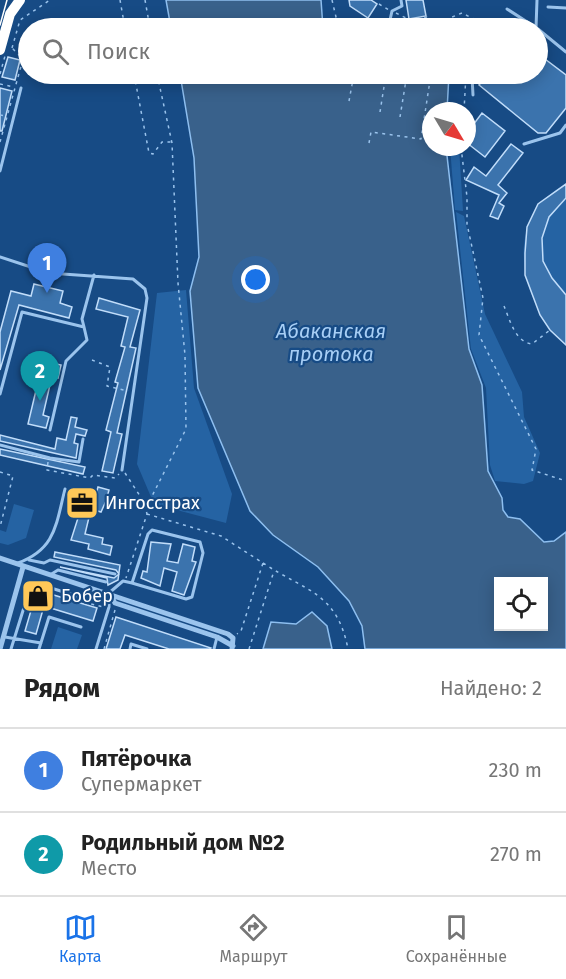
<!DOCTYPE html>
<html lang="ru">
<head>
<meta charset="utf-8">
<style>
	:root { --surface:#fff; --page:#f2f2f2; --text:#222; --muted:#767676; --line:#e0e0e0; --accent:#1a73e8 }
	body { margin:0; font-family:"Fira Sans",sans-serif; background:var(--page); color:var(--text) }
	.controls { position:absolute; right:18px; bottom:18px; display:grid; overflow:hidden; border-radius:0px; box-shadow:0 3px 15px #0003 }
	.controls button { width:54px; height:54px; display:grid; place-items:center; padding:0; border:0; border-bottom:2px solid var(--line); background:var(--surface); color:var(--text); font:30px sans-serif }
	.compass { position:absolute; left:422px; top:102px; width:54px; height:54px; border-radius:50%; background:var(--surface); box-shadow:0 3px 15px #0003; rotate:128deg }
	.you { position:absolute; left:256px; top:280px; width:21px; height:21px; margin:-15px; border:4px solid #fff; border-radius:50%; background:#1a73e8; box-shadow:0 0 0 9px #1a73e833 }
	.badge { display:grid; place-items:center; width:39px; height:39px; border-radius:50%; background:var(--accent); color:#fff; font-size:20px; font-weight:700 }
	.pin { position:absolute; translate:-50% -50px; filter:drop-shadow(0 2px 3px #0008) }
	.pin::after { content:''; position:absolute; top:32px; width:21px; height:18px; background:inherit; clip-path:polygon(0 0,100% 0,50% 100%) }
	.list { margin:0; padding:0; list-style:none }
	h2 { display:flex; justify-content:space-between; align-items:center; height:78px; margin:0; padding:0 24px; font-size:26px }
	h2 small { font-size:20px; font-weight:400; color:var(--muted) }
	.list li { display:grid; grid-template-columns:39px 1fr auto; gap:18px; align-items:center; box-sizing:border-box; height:84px; padding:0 24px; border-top:2px solid var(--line) }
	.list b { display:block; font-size:22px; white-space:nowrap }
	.list p { margin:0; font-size:20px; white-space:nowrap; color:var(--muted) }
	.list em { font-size:20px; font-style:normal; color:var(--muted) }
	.icon { flex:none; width:33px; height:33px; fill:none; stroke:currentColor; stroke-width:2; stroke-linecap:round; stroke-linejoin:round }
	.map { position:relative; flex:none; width:566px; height:649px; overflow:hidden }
	.search { position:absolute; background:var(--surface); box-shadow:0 3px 15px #0003; left:18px; right:18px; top:18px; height:66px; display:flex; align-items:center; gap:15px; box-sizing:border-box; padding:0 21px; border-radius:33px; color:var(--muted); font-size:22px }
	.sheet { height:246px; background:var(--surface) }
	nav { display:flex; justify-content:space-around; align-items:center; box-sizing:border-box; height:84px; border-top:2px solid var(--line); background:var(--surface); font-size:16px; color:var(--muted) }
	nav a { display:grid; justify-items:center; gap:3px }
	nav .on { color:var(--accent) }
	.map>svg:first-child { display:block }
</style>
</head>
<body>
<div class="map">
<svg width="566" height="649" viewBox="0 0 566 649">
	<rect width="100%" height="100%" fill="#174b85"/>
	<!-- green -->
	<path fill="#2563a3" d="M450,147H459L463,211L455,210Z
		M566,184V344C519,303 501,217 566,184Z
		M456,212L464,216L485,314L522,392L524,417L540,453L533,481L524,484L495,481L490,465L486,388L471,349Z
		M186,290L194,388L232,494L226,523L154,504L137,464L157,293Z
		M14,504L34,510L26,538L8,545L0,543V530L6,532Z
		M58,627L82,635L77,649H51Z"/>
	<!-- water -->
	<path fill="#39618b" stroke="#8ebff0" stroke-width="1.5" fill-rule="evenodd" d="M166,0H321L323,28H171Z
		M180,74H449L447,111H431V147H446L469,349L482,385L488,471L502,498L503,510L508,517L520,519L544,542L554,541L566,532V649H365L362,626L349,601L318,567L273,535L250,511L198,388L190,291L199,257L194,158ZM498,582H544V626H498Z
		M312,612L327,626L332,649H263L271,622L296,624Z"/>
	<!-- building -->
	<path fill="#3b73ad" stroke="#c1ddfa" stroke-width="1.5" d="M349,0H371L377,4L368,18L350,6Z
		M406,0H423L426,16L409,19Z
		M537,53L566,75V108L546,133H538L479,85L488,74H537Z
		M8,57L20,60L15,80L2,77Z
		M0,88L12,91L2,131H0Z
		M482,113L505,131L485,157L467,143V133Z
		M511,144L523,153L498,185L507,193L499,203L504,206L498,219L490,216L499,195L466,180L474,167L486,176Z
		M566,184V198L549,217L542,238L543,261L552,278L566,295V345L550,330L540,315L525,275V253L527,227L538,204Z
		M34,284L63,291L60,303L72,307L69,318L19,305L0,370V332L11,291L31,296Z
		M99,298L140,310L130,347L136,348L117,433L122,434L113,473L102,471L111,432L106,430L118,383L115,382L125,347L121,346L128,317L96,309Z
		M43,361L61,365L58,378L52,376L43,415L49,417L46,428L28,424Z
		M71,417L77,418L75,427L87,430L85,436L76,434L74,443L78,444L76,458L0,441V435L55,449L57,438L66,440Z
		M0,449L85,467L83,474L0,455Z
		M98,487L109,490L106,501L101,512L91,509L85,534L103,538L102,544L112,546L110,555L88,549L89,544L71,540L85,496L95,498Z
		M151,542L171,544L167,561L178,563L183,544L195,547L192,561L196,562L184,595L172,591L177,572L164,568L160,586L141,578L143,571L147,572Z
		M55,552L120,565L118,580L108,585L107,578L60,567L114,578L119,574L116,570L54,557Z
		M37,590L97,608L93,621L44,606L36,634L25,631Z
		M116,617L211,648L210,649H169L125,635L120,649H106Z"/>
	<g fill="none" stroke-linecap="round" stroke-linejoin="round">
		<!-- path -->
		<path stroke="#9bc4ed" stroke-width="1.5" stroke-dasharray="3 4.5" stroke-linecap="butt" d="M120,0L125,28
			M145,0L150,28
			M332,0L336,17L349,28
			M379,4L389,10
			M396,13L410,20L427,17L440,22L462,13L476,20L478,28
			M499,28L516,27
			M12,48L20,20L50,0
			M0,74L5,56
			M134,74L149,153L153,154L162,142H171
			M0,84L14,87
			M349,101L354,74
			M464,111L466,74
			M380,112L386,74
			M0,115L7,116
			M400,117L407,74
			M0,142L23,59L12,48
			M369,143L371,132L421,139L431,74
			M461,147L467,197V224L483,298L479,335L536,449L532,470L566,481
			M504,306C510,320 515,342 532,344L550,330
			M92,360L110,367L107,386L128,391
			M48,462L47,470L90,478L93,475L115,478L119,474
			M0,472L13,476L0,527
			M125,473L144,502L147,514L126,578
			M146,508L186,429L185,355L178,283L172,143L157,74
			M147,514L221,536L263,563L241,631L237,634
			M263,563C305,591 337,592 348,649
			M84,602L103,607
			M29,608L37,588
			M104,649L115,610
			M249,649L274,571"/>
		<!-- lane -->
		<path stroke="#9bc4ed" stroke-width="3" d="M401,0L402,6L392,11L390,20L415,28
			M548,7L566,8
			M507,9L535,27
			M520,28L526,22
			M536,28L537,0
			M538,29L566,52
			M473,95L472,77L474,74
			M524,144L560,133L566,125
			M0,171L21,88
			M0,257L49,273L133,279L145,289L147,298L122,470
			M0,394L22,312L84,327L82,319L94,275
			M50,430L66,361L87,340L84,327
			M0,445L50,458L79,462L83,439
			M29,560L44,563L50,560L115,574
			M18,563C56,549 56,524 65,489
			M50,575L58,570L106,582
			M5,637L41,643
			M11,649L31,585L35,583L83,598
			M39,649L49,617L81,627
			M96,649L109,607V593L123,581L132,583L148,534L152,530L200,542L203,553L192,597L186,599L132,583
			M130,649L131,644L147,649
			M214,649L217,637"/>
		<!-- street -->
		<path stroke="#9bc4ed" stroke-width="5" d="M0,558L228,634L233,638L232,649
			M110,595L115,603L217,637L233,646
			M0,649L23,567"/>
		<!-- highway -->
		<path stroke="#fff" stroke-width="10" d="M0,50L10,14L20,0"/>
		<!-- tram -->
		<path stroke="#fff" stroke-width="1.5" d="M0,25L7,0"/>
	</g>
	<!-- icons -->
	<defs>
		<symbol id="office-square" viewBox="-11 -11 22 22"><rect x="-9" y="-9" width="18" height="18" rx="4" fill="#ffc858" stroke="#174b85"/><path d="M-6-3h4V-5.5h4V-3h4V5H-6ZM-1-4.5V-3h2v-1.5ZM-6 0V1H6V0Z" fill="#111"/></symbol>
		<symbol id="shop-square" viewBox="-11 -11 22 22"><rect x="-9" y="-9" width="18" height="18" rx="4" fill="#ffc858" stroke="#174b85"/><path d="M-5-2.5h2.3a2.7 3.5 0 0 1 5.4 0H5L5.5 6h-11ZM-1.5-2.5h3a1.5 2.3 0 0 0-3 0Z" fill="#111"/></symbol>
	</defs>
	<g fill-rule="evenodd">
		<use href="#office-square" x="63" y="484" width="38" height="38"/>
		<use href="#shop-square" x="19" y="577" width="38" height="38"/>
	</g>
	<g text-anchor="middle" stroke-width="4.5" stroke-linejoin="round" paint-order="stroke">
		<!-- poi labels -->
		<g font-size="18" fill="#fff" stroke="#174b85" text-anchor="start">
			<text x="105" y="509">Ингосстрах</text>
			<text x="61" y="602">Бобер</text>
		</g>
		<!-- water labels -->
		<g font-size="20" font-style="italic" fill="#a7cef5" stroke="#174b85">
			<text x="331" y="338">Абаканская<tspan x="331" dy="23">протока</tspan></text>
		</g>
	</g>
</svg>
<div class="controls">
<button><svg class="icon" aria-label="locate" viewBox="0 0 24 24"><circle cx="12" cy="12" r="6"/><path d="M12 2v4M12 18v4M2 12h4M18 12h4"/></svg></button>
</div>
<svg class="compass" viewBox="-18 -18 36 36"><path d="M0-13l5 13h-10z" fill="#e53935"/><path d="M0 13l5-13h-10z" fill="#767676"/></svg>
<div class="you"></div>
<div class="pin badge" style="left:47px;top:293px;background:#3f7fe0">1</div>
<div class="pin badge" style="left:40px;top:401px;background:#0f9aa8">2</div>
<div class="search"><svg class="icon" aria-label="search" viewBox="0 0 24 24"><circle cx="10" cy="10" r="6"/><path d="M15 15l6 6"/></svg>Поиск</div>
</div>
<section class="sheet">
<h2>Рядом<small>Найдено: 2</small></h2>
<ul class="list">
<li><span class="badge" style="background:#3f7fe0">1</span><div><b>Пятёрочка</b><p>Супермаркет</p></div><em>230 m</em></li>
<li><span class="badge" style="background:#0f9aa8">2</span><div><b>Родильный дом №2</b><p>Место</p></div><em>270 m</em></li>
</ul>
</section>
<nav>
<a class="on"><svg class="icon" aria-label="map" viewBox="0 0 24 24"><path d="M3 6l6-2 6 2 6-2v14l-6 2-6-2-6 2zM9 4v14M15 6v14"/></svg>Карта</a>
<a><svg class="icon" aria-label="directions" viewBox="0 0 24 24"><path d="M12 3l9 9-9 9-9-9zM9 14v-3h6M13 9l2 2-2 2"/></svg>Маршрут</a>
<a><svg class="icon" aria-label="saved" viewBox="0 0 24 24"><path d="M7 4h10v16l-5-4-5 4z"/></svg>Сохранённые</a>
</nav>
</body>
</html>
